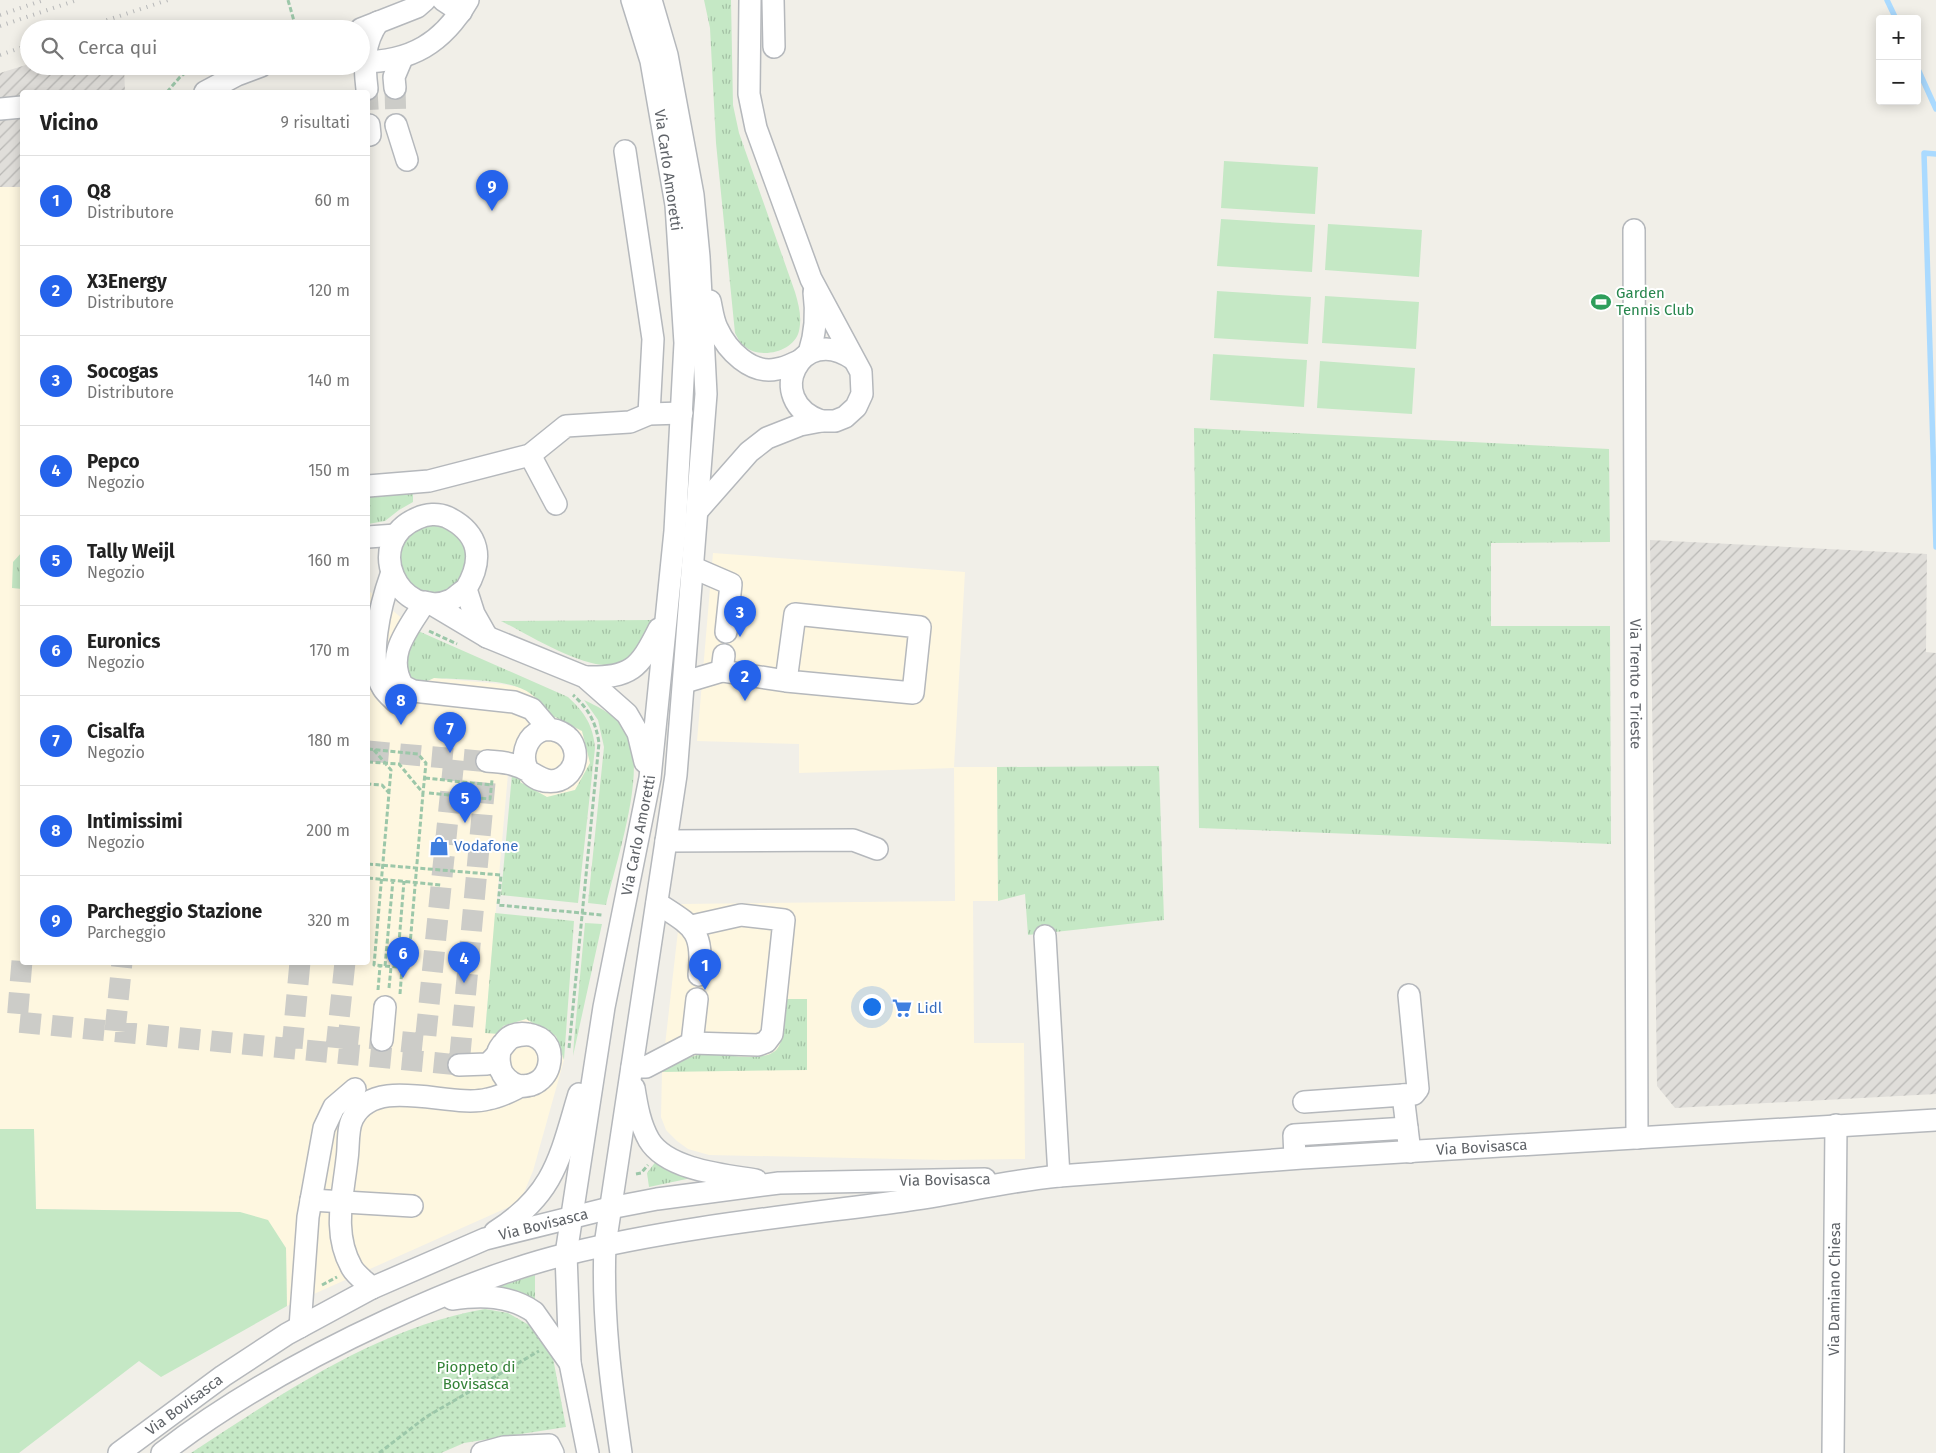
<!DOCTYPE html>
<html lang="it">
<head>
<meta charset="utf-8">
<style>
	:root { --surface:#fff; --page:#f6f6f6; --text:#222; --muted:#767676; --line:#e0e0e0; --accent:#2563eb }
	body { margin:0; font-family:"Fira Sans",sans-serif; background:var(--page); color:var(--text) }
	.controls { position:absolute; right:15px; top:15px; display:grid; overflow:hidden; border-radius:5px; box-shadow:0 2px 12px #0003 }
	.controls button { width:45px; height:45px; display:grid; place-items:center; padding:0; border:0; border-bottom:1px solid var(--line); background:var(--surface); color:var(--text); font:25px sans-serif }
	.you { position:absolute; left:871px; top:1006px; width:18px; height:18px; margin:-12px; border:4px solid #fff; border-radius:50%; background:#1a73e8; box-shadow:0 0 0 8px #1a73e833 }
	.badge { display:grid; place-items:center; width:32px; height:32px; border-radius:50%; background:var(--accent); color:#fff; font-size:16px; font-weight:700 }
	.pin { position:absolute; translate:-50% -41px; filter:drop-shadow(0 1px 2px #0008) }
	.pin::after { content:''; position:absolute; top:26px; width:18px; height:15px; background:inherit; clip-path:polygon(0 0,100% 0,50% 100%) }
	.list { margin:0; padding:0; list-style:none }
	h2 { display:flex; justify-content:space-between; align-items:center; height:65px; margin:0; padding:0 20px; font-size:21px }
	h2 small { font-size:16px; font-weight:400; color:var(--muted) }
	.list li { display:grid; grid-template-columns:32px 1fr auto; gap:15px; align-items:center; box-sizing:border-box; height:90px; padding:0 20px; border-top:1px solid var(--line) }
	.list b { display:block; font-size:19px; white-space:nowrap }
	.list p { margin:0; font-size:16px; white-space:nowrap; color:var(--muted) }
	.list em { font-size:16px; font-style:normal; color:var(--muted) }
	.icon { flex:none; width:28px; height:28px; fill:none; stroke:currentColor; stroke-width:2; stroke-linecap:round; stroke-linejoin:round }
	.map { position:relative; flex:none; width:1936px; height:1453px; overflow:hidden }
	.search { position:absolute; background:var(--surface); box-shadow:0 2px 12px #0003; left:20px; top:20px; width:350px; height:55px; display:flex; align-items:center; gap:12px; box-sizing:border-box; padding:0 18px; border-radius:28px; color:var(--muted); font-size:19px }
	.panel { position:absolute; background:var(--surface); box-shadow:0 2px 12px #0003; left:20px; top:90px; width:350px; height:875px; border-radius:5px }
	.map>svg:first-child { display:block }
</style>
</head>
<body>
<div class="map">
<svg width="1936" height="1453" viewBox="0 0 1936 1453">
	<defs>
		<pattern id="industrial-furrows" width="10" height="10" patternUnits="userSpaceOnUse" patternTransform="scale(1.25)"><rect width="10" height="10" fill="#e0deda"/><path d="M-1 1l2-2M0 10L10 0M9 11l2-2" fill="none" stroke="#b9b8b5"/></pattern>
		<pattern id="grass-tufts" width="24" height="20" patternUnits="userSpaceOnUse" patternTransform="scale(1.25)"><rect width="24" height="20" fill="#c5e8c5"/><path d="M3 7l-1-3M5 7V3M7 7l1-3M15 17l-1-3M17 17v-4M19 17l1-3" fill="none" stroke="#a3c0a4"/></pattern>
		<pattern id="park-dots" width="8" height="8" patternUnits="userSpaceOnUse" patternTransform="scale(1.25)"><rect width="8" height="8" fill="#c5e8c5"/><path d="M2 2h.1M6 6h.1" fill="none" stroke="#a3c0a4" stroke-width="1.8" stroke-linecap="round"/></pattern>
	</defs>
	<rect width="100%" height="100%" fill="#f1efe8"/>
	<!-- commercial -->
	<path fill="#fef7e0" d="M0,187H22V962H368V590L416,630L425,682L434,678L501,684L518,687L531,693L541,702L551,718L555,717L582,731L591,763L575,790L547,797L520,782L524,776L508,774L485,1033L526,1019L556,1036L564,1060L533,1171L520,1202L287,1306L286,1248L240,1212L36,1209L34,1129H0Z
		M713,553L965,572L954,767H997L998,901H973L974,1043H1024L1025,1159L946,1160L709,1155L688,1149L677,1141L666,1130L661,1117L662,1072L681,904L955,901L954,768L799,773V744L697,741Z"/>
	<!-- industrial -->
	<path fill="url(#industrial-furrows)" d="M29,64V66H124L125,92H22V187H0V73Z
		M1650,540L1927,554L1926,652L1936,653V1094L1675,1108L1657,1086Z"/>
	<!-- grass -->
	<path fill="url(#grass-tufts)" d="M704,0H731L733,105L739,133L795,292C799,306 802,317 799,331C794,352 760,360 744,346C740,343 737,337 735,333L716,143L710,28Z
		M1194,428L1609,449L1610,542L1491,543V626H1610L1611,844L1199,828Z
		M413,494V502L399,510L385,521L368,524V496Z
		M399 559a34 34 0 1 1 68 0a34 34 0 1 1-68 0Z
		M22,552V589L12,588L13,562Z
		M652,620C649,634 645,643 634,653C628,658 619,665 611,665C581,668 529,635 501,621Z
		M416,630L568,697C585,713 593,725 595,748L578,903L501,895L512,774L524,775L520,782L547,797L575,790L590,763L582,731L555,717L551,718C545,709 540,700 531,694C510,678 461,680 434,678C423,683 416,684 405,677L403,644Z
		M584,700C601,708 619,717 628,735C647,772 615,865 606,905L588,903L604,747L598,720Z
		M1159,766L1164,920L1028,935L1025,894L998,901L997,767Z
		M495,913L574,921L564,1060L556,1036L526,1019L503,1026L499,1034L485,1033Z
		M585,923L602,924L573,1056L574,1041Z
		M787,999H807V1070L662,1072C672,1066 683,1059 694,1056C713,1049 768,1068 779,1046C785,1034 782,1016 783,1003Z
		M660,1156L696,1177L649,1187L647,1173Z
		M535,1275V1303L497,1290L498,1287Z"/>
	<!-- park -->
	<path fill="url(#park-dots)" d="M485,1309L508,1313L529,1325L553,1358L566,1427L464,1443L441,1453H191C282,1394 376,1328 485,1309Z"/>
	<!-- garden -->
	<path fill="#c5e8c5" d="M1224,161L1318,167L1315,214L1221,208Z
		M1221,219L1315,225L1312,272L1217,266Z
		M1328,224L1422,230L1419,277L1325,270Z
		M1217,291L1311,297L1308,344L1214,338Z
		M1325,296L1419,302L1416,349L1322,343Z
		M1213,354L1307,360L1304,407L1210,400Z
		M1320,361L1415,368L1412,414L1317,408Z
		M0,1129H34L36,1209L240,1212L268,1220L286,1248L287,1306L161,1377L139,1361L19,1453H0Z"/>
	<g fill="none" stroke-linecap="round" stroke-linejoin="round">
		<!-- stream -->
		<path stroke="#aadaff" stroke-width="5.5" d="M1887,0L1896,19
			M1917,67L1936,109
			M1936,154L1924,153L1936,547"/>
		<!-- minor-tunnel -->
		<path stroke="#ccccc8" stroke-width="21" stroke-dasharray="21 11" stroke-linecap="butt" d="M395,88L396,125
			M367,89L369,125
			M368,751L502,763
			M22,961L17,1022L459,1065L487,761
			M115,1031L122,962
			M338,1035L425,1044L454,759
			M292,1048L300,962
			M336,1048L345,962"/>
		<defs>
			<g id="minor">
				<path d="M443,0L461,12"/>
				<path d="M773,0L774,47"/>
				<path d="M361,29L417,7L425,0"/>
				<path d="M361,62C411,62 443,43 468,0"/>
				<path d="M395,88L394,77L402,58"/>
				<path d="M367,89C364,63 363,44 378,22"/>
				<path d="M205,92L237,75L261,66"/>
				<path d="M0,109L22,107"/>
				<path d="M369,125L370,135"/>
				<path d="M396,125L407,160"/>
				<path d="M625,151L653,339L649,414"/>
				<path id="s1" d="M1634,230L1637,1138"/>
				<path d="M710,301C712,310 713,320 717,328C727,350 751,375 777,369C785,368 792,364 799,361"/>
				<path d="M809,353C816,332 817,314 814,292"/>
				<path d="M821,421C762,400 801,322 853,359"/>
				<path d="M530,455L556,504"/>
				<path d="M368,486L429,481L530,455L566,426L630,422L649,414L682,413"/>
				<path d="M698,510L749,452L767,438L800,425L821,421H835L845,417L856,407L862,394L861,372L811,279L756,128L749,94L750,0"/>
				<path d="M368,537L396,535"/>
				<path d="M694,568L731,584L726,632"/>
				<path d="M391,575C381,603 366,661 383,688C386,693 392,698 396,702"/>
				<path d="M466,589C461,592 456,597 451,600C399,623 361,541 418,518C426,514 438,513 447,517C480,533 484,559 466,589L474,614L487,637"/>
				<path d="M425,602C409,628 384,655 403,686L413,691L514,702L532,709L549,729C589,734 580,787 545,781C508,774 526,717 560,732C567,735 573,741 574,748C577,758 574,769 566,776C560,780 552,782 544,781C510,774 524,720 557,731C567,734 574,743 575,753C576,761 573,768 568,773C549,792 535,771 517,766C508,762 497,762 487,761"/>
				<path d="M430,603L487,637L585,677L627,714L638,733L645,762"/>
				<path d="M722,671L786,681L913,693L920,627L795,614L786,681"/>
				<path d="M585,677C631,678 639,669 659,629"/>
				<path d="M685,682L722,671L724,655"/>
				<path d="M666,841L853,840L877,849"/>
				<path d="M657,903C692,926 704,929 699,975"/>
				<path d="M692,926L741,915L784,920L772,1034L766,1042L758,1045L692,1043"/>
				<path d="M1045,936L1059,1176"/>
				<path d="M382,1040L385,1007"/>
				<path d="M632,1067H646L692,1043L697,999"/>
				<path d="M634,1088C637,1107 640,1124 649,1140C667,1170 725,1175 756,1180"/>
				<path d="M1403,1095L1414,1094L1418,1089L1409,995"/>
				<path d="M1304,1102L1403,1095L1407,1128"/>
				<path d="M1295,1158L1294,1135L1407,1128L1410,1152"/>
				<path d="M311,1200L412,1206"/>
				<path d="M495,1232C555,1194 560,1157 579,1094"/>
				<path d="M372,1288C366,1282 356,1275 352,1268C332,1233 343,1196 347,1159C349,1147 347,1128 353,1118C376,1074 450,1109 488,1099C500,1097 509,1092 519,1087C523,1085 527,1086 531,1085C546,1080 554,1063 547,1049C544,1041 536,1036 528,1034C485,1027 493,1100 533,1084C541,1081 547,1074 549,1066C561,1016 474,1032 503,1074C508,1081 516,1086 524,1086C555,1085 559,1038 527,1034C505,1031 502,1055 487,1064L459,1065"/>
				<path d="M452,1299C481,1295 510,1295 534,1312L570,1363"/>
				<path d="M300,1327L308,1217L324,1128L334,1107L355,1089"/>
				<path id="s2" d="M119,1453L223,1376L287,1334L372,1288L485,1239L610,1208L657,1199L779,1183L985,1179"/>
				<path id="s3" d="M162,1453C232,1399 308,1357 388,1320C446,1293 506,1269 567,1254C677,1227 791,1216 903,1201C955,1194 1006,1181 1059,1176L1302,1158L1936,1120"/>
				<path d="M482,1453L504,1447L549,1445L553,1453"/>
				<path id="s4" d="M588,1453L570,1363L566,1254L604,1007L650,778L675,531L685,343L676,205L651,61L632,0"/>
				<path d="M621,1453C611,1384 602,1315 605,1245L676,775L706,394L699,257L693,195L667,55L651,0"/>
				<path id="s5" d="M1833,1453L1836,1125"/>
			</g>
		</defs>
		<!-- minor casing -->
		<use href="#minor" stroke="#b5b8bc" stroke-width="24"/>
		<!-- path -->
		<path stroke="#9cc7a9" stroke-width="3" stroke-dasharray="5 2.5" stroke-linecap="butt" d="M288,0L296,28
			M167,92L180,77L194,66
			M429,631L457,644
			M368,749L418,754L426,763L423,793
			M374,750L391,770L389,792
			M368,762L399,764L423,793L408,968L374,965L389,793L382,785L368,784
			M425,778L491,785
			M429,793L490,799L492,780
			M368,864L501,875L498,905L602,915
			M368,878L441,885
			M80,963V962
			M92,964V962
			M385,966L393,880
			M397,967L404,881
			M389,988L391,967
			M378,990L380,966
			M400,994L402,968
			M569,1048L599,743C596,723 589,709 573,695
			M636,1174L641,1173L648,1165
			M322,1285L337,1277
			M379,1453L426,1417L539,1351"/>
		<!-- minor -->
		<use href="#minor" stroke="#fff" stroke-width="21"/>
		<!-- rail -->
		<path stroke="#b6b7b8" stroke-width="4" stroke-dasharray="1 6" stroke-linecap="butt" d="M0,15L44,0
			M0,26L77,0
			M80,29L168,0
			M0,55L29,45"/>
	</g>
	<!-- icons -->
	<defs>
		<symbol id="stadium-bare" viewBox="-9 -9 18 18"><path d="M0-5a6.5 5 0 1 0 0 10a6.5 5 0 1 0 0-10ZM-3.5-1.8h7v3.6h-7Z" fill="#2e9e5b" stroke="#fff" stroke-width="2.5" paint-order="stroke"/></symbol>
		<symbol id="shop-bare" viewBox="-9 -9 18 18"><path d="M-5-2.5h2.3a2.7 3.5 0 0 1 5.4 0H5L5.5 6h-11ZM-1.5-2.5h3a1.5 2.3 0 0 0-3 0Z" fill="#3f7fe0" stroke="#fff" stroke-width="2.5" paint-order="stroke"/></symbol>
		<symbol id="supermarket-bare" viewBox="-9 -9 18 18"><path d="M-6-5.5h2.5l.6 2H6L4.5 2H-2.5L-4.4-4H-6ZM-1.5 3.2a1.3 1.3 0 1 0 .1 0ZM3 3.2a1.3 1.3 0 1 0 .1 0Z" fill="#3f7fe0" stroke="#fff" stroke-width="2.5" paint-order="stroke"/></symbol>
	</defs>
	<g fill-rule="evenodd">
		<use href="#stadium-bare" x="1587" y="288" width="28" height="28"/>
		<use href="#shop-bare" x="425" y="832" width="28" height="28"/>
		<use href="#supermarket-bare" x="888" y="994" width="28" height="28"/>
	</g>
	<g text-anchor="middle" stroke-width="4" stroke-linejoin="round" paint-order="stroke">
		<!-- street labels -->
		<g font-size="15" fill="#5f6368" stroke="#fff">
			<text transform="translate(668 170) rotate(82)" y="5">Via Carlo Amoretti</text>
			<text dy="5" stroke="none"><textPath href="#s1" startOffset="454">Via Trento e Trieste</textPath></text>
			<text dy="5" stroke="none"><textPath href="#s4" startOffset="626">Via Carlo Amoretti</textPath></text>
			<text dy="5" stroke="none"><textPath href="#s3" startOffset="1376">Via Bovisasca</textPath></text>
			<text transform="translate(945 1180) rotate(-1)" y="5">Via Bovisasca</text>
			<text dy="5" stroke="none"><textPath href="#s2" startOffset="486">Via Bovisasca</textPath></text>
			<text dy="5" stroke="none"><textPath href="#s5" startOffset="164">Via Damiano Chiesa</textPath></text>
			<text dy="5" stroke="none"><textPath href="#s2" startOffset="81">Via Bovisasca</textPath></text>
		</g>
		<!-- leisure labels -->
		<g font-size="15" fill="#27864d" stroke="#fff" text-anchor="start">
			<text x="1616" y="298">Garden<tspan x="1616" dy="17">Tennis Club</tspan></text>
		</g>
		<!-- shop labels -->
		<g font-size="15" fill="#366cbe" stroke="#fff" text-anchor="start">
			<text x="454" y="851">Vodafone</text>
			<text x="917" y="1013">Lidl</text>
		</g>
		<!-- park labels -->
		<g font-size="15" fill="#348238" stroke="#fff">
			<text x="476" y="1372">Pioppeto di<tspan x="476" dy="17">Bovisasca</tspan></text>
		</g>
	</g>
</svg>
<div class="controls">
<button>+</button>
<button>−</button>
</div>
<div class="you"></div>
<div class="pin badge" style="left:705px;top:990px">1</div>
<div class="pin badge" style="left:745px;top:701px">2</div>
<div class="pin badge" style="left:740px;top:637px">3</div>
<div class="pin badge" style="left:464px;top:983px">4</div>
<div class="pin badge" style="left:465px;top:823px">5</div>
<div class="pin badge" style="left:403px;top:978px">6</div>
<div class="pin badge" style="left:450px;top:753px">7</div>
<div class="pin badge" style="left:401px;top:725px">8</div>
<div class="pin badge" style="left:492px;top:211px">9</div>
<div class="search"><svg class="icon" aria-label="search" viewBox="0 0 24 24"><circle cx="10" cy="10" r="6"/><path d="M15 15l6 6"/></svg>Cerca qui</div>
<section class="panel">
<h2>Vicino<small>9 risultati</small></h2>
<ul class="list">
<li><span class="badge">1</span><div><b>Q8</b><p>Distributore</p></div><em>60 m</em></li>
<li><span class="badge">2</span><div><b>X3Energy</b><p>Distributore</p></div><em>120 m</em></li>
<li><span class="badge">3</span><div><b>Socogas</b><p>Distributore</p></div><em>140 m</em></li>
<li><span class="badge">4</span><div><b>Pepco</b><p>Negozio</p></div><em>150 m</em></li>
<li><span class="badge">5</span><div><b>Tally Weijl</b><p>Negozio</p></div><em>160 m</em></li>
<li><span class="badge">6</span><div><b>Euronics</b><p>Negozio</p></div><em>170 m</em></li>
<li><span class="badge">7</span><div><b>Cisalfa</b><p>Negozio</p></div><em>180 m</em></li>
<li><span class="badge">8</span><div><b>Intimissimi</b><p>Negozio</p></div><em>200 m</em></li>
<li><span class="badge">9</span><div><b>Parcheggio Stazione</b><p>Parcheggio</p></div><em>320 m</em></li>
</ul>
</section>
</div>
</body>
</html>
